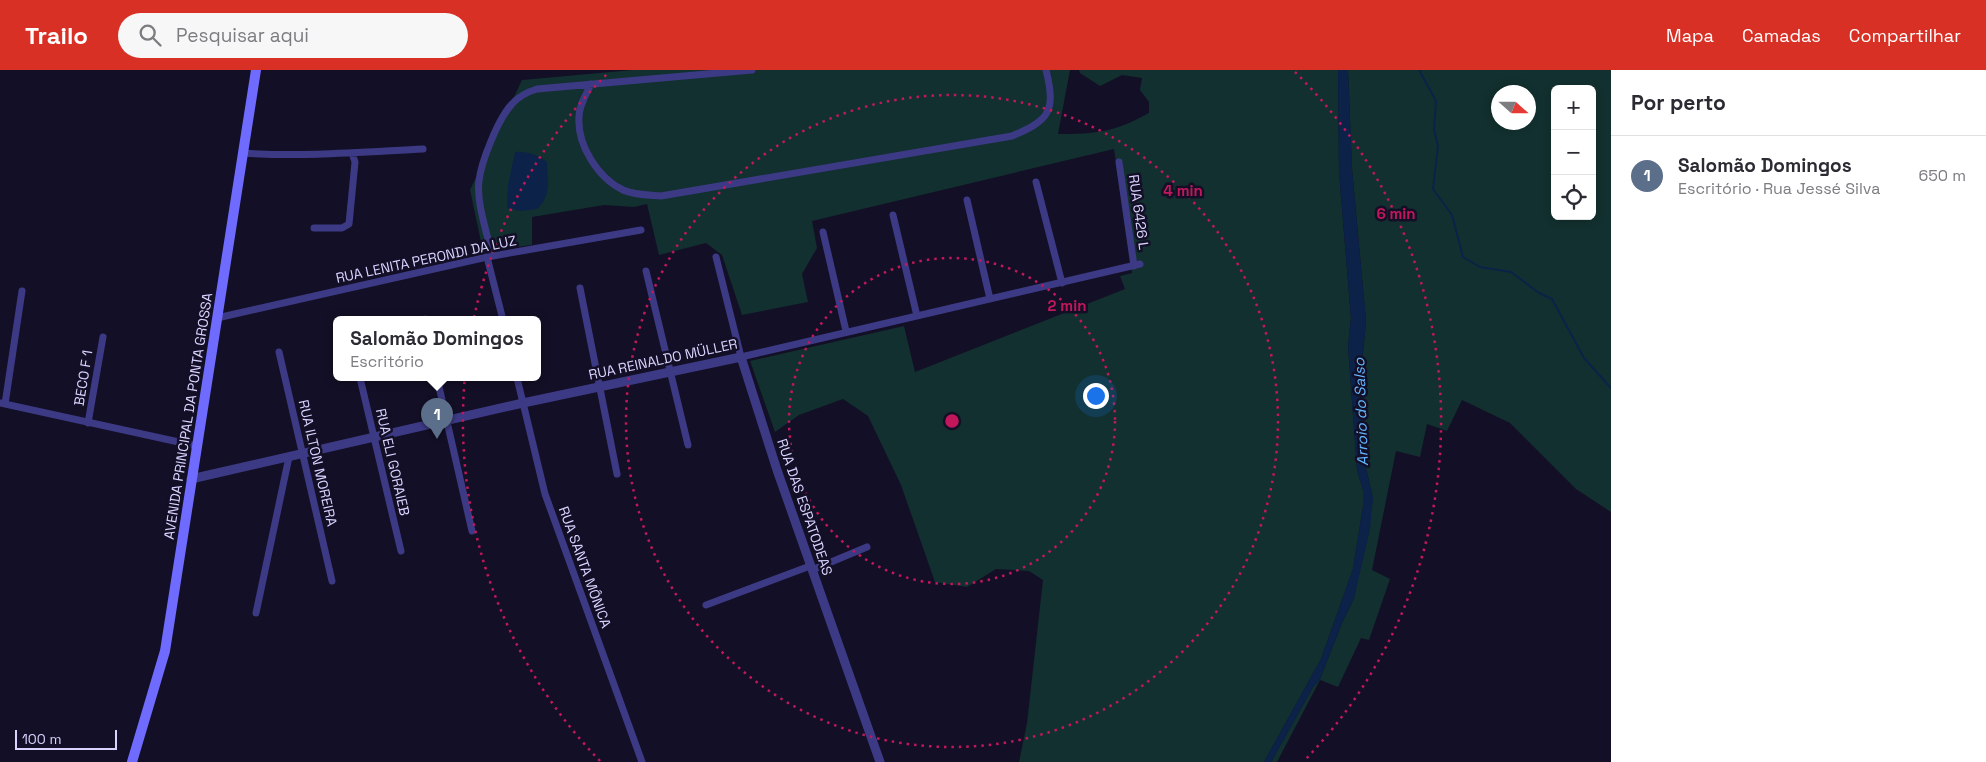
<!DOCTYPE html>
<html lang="pt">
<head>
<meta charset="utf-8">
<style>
	:root { --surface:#fff; --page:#f7f7f7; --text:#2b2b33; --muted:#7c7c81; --line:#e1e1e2; --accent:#d93025 }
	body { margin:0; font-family:"Space Grotesk",sans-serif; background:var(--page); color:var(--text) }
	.controls { position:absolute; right:15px; top:15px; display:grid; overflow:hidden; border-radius:8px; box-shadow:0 2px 8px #0003 }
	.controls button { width:45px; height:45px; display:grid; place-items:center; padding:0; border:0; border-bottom:1px solid var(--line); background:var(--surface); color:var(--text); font:25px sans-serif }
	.compass { position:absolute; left:1491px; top:15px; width:45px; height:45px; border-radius:50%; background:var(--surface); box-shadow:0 2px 8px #0003; rotate:111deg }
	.scale { position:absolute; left:15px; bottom:12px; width:102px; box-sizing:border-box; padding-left:5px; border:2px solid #d9d4ff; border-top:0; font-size:14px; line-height:18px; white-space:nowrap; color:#d9d4ff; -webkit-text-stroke:4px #130f26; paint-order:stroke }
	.you { position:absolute; left:1095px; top:325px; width:18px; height:18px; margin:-12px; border:4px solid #fff; border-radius:50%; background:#1a73e8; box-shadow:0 0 0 8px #1a73e833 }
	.badge { display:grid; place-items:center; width:32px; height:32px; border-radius:50%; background:var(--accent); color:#fff; font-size:16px; font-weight:700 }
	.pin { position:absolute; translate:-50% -41px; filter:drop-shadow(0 1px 2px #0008) }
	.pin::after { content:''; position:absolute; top:26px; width:18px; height:15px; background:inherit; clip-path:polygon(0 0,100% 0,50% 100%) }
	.popup { position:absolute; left:333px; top:246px; width:208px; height:65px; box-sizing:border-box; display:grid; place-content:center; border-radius:8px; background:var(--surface); filter:drop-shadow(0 1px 4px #0005); font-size:16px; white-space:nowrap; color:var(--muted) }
	.popup b { font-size:19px; color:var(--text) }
	.popup::after { content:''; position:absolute; left:50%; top:100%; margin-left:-10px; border:10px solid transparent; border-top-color:var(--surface) }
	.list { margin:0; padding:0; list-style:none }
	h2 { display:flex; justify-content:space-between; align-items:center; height:65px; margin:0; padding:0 20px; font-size:21px }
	h2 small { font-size:16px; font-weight:400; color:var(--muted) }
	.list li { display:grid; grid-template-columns:32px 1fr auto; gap:15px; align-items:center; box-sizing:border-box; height:80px; padding:0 20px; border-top:1px solid var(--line) }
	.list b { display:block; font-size:19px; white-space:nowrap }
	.list p { margin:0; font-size:16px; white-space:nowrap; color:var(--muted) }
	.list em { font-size:16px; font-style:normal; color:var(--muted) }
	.icon { flex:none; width:28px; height:28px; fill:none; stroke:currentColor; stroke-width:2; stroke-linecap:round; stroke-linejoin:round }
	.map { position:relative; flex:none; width:1611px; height:692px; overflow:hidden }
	header { display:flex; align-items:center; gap:30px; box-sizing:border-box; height:70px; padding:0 25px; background:var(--accent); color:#fff }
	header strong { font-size:24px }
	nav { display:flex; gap:28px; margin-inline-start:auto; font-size:18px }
	.search { width:350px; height:45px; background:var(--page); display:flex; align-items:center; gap:12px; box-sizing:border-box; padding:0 18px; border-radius:28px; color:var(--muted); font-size:19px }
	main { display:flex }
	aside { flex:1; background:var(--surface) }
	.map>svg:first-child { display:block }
</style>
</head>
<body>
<header>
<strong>Trailo</strong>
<div class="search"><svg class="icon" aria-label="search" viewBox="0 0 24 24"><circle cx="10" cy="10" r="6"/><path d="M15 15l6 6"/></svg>Pesquisar aqui</div>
<nav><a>Mapa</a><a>Camadas</a><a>Compartilhar</a></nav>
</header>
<main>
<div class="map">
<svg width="1611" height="692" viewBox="0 0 1611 692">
	<rect width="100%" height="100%" fill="#130f26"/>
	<!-- green -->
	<path fill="#12302f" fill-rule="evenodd" d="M633,0H1070L1058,64C1096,64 1115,62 1149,43V32L1140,20L1142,8L1122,5L1100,16L1080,3L1079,0H1338L1339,102L1351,248L1348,276L1357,400L1363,420V436L1353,499L1321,589L1264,692H1019L1027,653L1043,510L1029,501L996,499L967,517L935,512L901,415L868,346L843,329L799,345L775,362L750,291L904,256L915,302L1125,219L1120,206L1132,203L1114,79L812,151L817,178L802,204L808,232L742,245L722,185L706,173L659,185L647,134L634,137L604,135L532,147V175L483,181L470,120L522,10Z
		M1348,0H1611V442L1576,419L1510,353L1462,330L1447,361L1427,354L1420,387L1396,381L1372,500L1390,509L1369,570L1361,568L1338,617L1320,610L1277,692H1271L1313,617L1320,609L1342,553L1354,528L1373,428L1366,398L1362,293L1366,251L1352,99ZM1555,19H1592V146H1555ZM1498,22H1528V52H1498Z"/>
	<!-- water -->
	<path fill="#0c2248" d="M1338,0H1348L1352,99L1366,251L1362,293L1366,398L1373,428L1370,459L1354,528L1342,553L1320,609L1313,617L1271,692H1264L1321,589L1353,499L1363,436V420L1357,400L1348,276L1351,248L1339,102Z
		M515,82C525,81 539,85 547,92C547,111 552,125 537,139L521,141L507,138L508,115Z"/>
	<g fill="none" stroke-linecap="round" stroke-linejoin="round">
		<!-- stream -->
		<path stroke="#0c2248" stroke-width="2" d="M1419,0L1436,31L1434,60L1438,76L1433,119L1452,145L1463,187L1480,197L1511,202L1539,223L1552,229L1584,288L1611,318"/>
		<!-- minor -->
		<path stroke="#3d3a85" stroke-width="7" d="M591,14C586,25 579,35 579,47C577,75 598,108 623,120C634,125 649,125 661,126L1012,66C1050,50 1056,41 1046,0
			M243,83C303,87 363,82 423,79
			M1119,92L1134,196
			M1036,112L1062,213
			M967,130L990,229
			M893,145L917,246
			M314,158H342L349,154L355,92L352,83
			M823,162L846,261
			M492,186C488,165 476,133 479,111C481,92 498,49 512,34C519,26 527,22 537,19L752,0
			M487,187L503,250
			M716,187L741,287L1140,194
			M646,201L688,375
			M580,218L617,404
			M217,248L487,187L641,160
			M425,249V250
			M279,282L332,511
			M360,308L401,481
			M437,308L472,461
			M517,308L545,424L642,692
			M0,333L197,376
			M5,334L22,221
			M88,353L103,267
			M812,500L867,477
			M706,535L810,496
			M256,543L289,387"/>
		<!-- tertiary -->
		<path stroke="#3d3a85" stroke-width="9" d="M191,409L523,333L741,287L777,400L880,692"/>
		<!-- secondary -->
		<path stroke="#6f6bff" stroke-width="10" d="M132,692L165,581L256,0"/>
	</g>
	<!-- distance rings -->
	<g fill="none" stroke="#c2185b" stroke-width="2.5" stroke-dasharray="2.5 5">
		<circle cx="952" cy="351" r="163"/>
		<circle cx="952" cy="351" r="326"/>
		<path d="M600 691A490 490 0 0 1 609 2M1295 2A490 490 0 0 1 1304 691"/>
	</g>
	<g text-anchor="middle" stroke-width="5" stroke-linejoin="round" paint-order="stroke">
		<!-- street labels -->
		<g font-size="14" fill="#d9d4ff" stroke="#130f26">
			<text transform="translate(1139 142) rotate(82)" y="5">RUA 6426 L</text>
			<text transform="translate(426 189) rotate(-12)" y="5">RUA LENITA PERONDI DA LUZ</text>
			<text transform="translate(663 289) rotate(-12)" y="5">RUA REINALDO MÜLLER</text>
			<text transform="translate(83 308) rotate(-81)" y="5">BECO F 1</text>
			<text transform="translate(188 346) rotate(-81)" y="5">AVENIDA PRINCIPAL DA PONTA GROSSA</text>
			<text transform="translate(393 392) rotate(77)" y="5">RUA ELI GORAIEB</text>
			<text transform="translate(318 393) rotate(77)" y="5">RUA ILTON MOREIRA</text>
			<text transform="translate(805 437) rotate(71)" y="5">RUA DAS ESPATODEAS</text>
			<text transform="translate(585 497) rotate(70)" y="5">RUA SANTA MÔNICA</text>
		</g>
		<!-- water labels -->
		<g font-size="15" font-style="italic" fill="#62b6ff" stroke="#130f26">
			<text transform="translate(1361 342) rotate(-92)" y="5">Arroio do Salso</text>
		</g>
	</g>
	<circle cx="952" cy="351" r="8" fill="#c2185b" stroke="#130f26" stroke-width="2.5"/>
	<g font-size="15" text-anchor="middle" font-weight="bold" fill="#c2185b" stroke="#130f26" stroke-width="5" stroke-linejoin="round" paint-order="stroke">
		<text x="1183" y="126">4 min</text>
		<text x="1396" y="149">6 min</text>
		<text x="1067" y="241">2 min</text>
	</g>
</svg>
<div class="controls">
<button>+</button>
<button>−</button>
<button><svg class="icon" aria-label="locate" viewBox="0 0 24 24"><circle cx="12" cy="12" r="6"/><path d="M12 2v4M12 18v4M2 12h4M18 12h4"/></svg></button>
</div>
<svg class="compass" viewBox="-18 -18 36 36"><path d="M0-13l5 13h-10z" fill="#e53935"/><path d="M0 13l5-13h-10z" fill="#7c7c81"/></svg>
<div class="scale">100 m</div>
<div class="you"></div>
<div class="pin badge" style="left:437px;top:369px;background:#5c6f8a">1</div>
<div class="popup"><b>Salomão Domingos</b>Escritório</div>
</div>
<aside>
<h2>Por perto<small></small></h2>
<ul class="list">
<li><span class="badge" style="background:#5c6f8a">1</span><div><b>Salomão Domingos</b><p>Escritório · Rua Jessé Silva</p></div><em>650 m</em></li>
</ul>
</aside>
</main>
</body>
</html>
